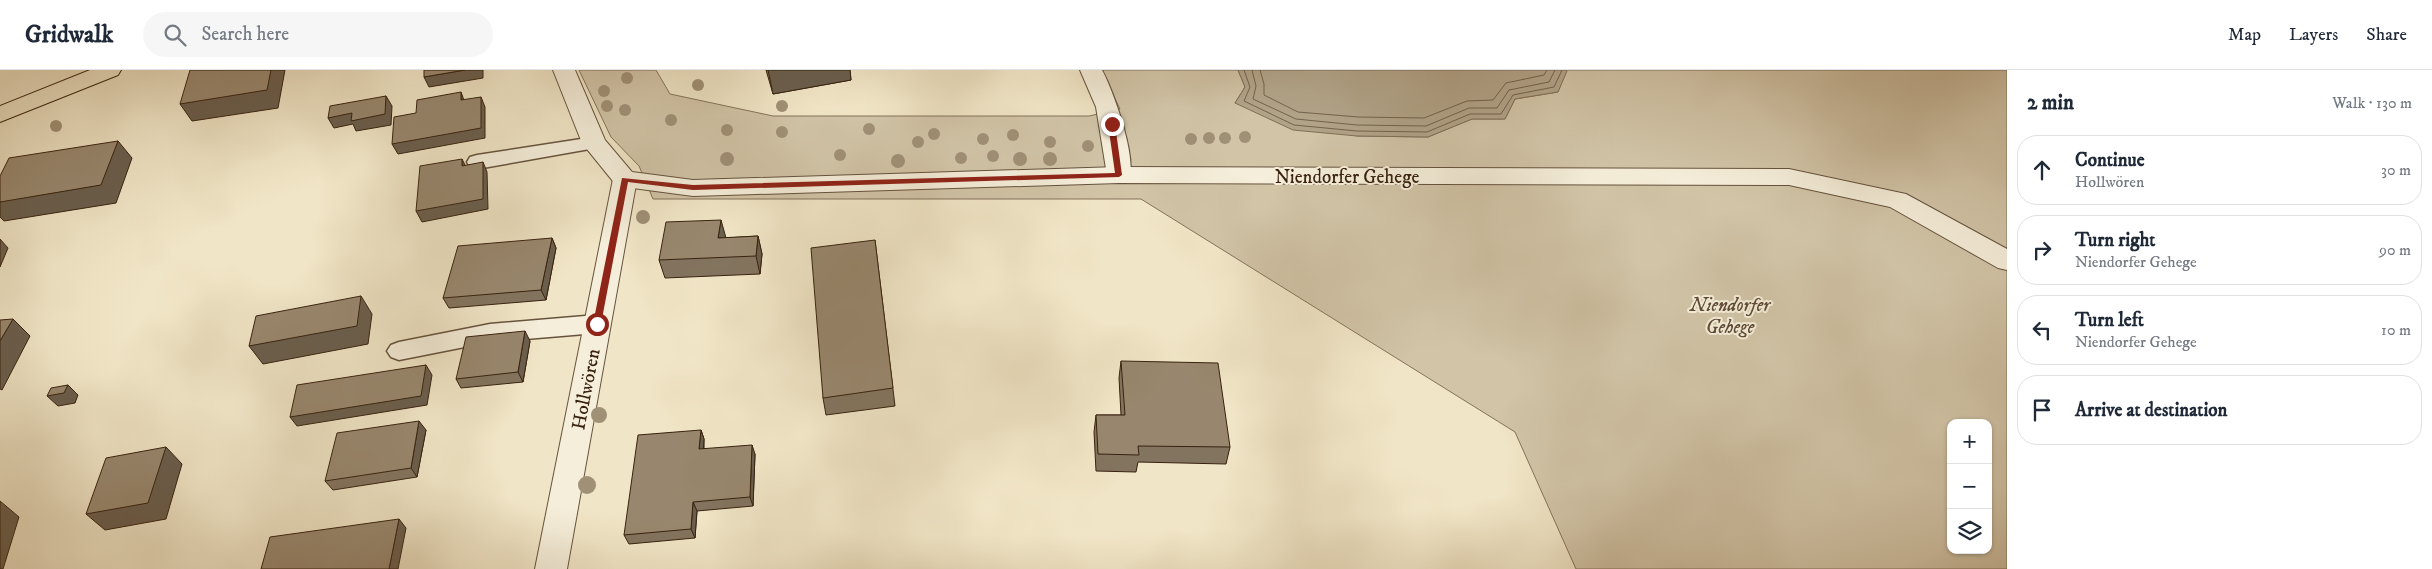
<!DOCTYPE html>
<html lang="en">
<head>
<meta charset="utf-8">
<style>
	:root { --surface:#fff; --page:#f6f6f7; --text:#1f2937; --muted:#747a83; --line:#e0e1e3 }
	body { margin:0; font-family:"IM FELL DW Pica",serif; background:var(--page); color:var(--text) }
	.controls { position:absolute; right:15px; bottom:15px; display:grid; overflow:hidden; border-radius:10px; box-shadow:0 1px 4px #0004 }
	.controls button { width:45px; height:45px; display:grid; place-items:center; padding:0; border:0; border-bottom:1px solid var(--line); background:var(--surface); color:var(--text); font:25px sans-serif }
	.stop { position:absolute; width:15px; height:15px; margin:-11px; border:4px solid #8f2418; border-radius:50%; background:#fff }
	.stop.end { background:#8f2418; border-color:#fff; box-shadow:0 1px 5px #0008 }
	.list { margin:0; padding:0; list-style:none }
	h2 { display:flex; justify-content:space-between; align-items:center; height:65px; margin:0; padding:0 20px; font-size:21px }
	h2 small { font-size:16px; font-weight:400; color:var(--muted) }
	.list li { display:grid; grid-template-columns:32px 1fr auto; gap:15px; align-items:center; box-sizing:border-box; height:70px; margin:0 10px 10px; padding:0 10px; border:1px solid var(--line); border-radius:20px }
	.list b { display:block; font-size:19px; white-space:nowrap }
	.list p { margin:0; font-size:16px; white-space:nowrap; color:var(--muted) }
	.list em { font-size:16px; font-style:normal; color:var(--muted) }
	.icon { flex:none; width:28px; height:28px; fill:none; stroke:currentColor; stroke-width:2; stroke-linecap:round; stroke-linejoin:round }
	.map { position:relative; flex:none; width:2007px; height:499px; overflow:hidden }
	header { display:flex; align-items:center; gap:30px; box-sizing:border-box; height:70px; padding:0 25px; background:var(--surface); border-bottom:1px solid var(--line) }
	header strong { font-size:24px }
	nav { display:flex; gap:28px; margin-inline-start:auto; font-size:18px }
	.search { width:350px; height:45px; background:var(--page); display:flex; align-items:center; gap:12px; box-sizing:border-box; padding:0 18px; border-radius:28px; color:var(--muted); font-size:19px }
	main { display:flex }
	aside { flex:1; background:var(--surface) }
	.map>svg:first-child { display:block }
</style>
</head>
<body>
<header>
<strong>Gridwalk</strong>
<div class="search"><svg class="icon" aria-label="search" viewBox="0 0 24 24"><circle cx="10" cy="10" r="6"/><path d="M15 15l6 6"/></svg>Search here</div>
<nav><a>Map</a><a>Layers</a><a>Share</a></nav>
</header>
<main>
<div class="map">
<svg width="2007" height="499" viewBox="0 0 2007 499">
	<rect width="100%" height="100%" fill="#f0e5c6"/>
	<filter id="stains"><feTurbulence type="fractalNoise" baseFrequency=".004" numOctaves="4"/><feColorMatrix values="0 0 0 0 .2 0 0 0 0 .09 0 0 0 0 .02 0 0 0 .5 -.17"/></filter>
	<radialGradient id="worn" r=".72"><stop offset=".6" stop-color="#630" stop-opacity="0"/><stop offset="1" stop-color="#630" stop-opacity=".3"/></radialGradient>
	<!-- green -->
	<path fill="#d1c4a7" stroke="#84735b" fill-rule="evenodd" d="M579,0H656L670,24L773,46H1089L1120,39L1101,0H1238L1245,17L1235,33L1357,66L1428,67L1472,49H1505L1515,29L1558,22L1566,0H2007V499H1576L1515,362L1141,129H653L639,96L611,67ZM1951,353H1988V480H1951Z"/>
	<!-- water -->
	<path fill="#b1a388" stroke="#816f58" d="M1238,0H1566L1567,1L1558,22L1515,29L1505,49H1472L1428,67L1357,66L1293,60L1235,33L1245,17Z"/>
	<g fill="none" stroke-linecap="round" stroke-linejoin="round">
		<!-- shore -->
		<path stroke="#74624c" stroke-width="1" d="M1244,0L1250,17L1244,31L1294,55L1357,61L1427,62L1470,44H1501L1513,25L1554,17L1562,0
			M1252,0L1256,16L1253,29L1296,49L1357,55L1426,56L1469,38H1497L1509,20L1549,12L1555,0
			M1260,0L1264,14V25L1298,42L1358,47L1424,48L1467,31L1493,30L1506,13L1544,5L1547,0"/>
		<defs>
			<path id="service" d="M594,67L601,69L604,73L601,77L477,99L470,97L467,92L470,87L477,85Z
				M597,245L605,248L608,254L605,260L597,263L490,272L399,290L391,287L387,281L391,275L399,272L490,254Z"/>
			<path id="minor" d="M1080,0H1102C1113,20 1139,92 1128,111L1119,113L1110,111L1107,105L1096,37Z
				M625,101L634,103L637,109L567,499H535L613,109L616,103Z"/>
			<path id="tertiary" d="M553,0H575L605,70L632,102L693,110L1119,97L1789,99L1906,124L2007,179V200L1998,198L1890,137L1789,115L1119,113L693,126L625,117L616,115L582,73Z"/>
			<path id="primary" d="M90,0H121L118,5L0,52V36Z"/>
		</defs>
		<!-- service casing -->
		<use href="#service" stroke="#66533d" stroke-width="3"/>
		<!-- minor casing -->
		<use href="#minor" stroke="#66533d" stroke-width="2"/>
		<!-- tertiary casing -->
		<use href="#tertiary" stroke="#66533d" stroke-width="2"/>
		<!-- primary casing -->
		<use href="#primary" stroke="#38220f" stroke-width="2"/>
		<!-- service -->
		<use href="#service" fill="#f5eeda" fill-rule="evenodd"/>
		<!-- minor -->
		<use href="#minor" fill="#f5eeda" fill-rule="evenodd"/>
		<!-- tertiary -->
		<use href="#tertiary" fill="#f5eeda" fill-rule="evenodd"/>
		<!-- primary -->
		<use href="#primary" fill="#f0e5c6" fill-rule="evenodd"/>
	</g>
	<!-- trees -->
	<g fill="#a09076">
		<circle cx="627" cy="8" r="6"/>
		<circle cx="698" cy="15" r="6"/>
		<circle cx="604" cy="21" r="6"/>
		<circle cx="607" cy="36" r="6"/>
		<circle cx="782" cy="36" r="6"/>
		<circle cx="625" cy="40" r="6"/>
		<circle cx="671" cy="50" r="6"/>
		<circle cx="56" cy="56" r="6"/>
		<circle cx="869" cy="59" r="6"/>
		<circle cx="727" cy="60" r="6"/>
		<circle cx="782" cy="62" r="6"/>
		<circle cx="934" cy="64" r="6"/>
		<circle cx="1013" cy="65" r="6"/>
		<circle cx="1245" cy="67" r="6"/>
		<circle cx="1209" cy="68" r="6"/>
		<circle cx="1225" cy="68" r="6"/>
		<circle cx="983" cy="69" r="6"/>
		<circle cx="1191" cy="69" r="6"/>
		<circle cx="918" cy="72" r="6"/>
		<circle cx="1050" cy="72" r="6"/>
		<circle cx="1088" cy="76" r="6"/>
		<circle cx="840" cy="85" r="6"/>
		<circle cx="993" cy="86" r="6"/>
		<circle cx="961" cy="88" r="6"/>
		<circle cx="727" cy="89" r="7"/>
		<circle cx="1020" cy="89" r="7"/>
		<circle cx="1050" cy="89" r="7"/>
		<circle cx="898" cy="91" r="7"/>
		<circle cx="643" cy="147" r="7"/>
		<circle cx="599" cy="345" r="8"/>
		<circle cx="587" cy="415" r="9"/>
	</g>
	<!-- wall -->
	<path fill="#83745f" stroke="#38220f" d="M766,0H850L851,10L773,24Z
		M758,166L762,184L760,204L665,208L659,190L726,168Z
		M552,168L556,178L546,230L449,238L443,228Z
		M875,170L895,336L826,345L823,328Z
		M530,271L523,312L461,318L456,309Z
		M1121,291L1230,377L1226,394L1138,392L1136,402L1096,401L1094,362L1096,345H1121L1119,308Z
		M426,360L417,407L333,420L325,411Z
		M701,360L704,369V379L755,384L753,436L697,441L695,468L629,474L624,465Z"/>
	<!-- shaded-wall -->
	<path fill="#6a5e4d" stroke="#38220f" d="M271,0H285L278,38L192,51L180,34Z
		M465,0H483V8L429,17L424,7Z
		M768,0H850L851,10L773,24Z
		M461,22L465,33L461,30Z
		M386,26L392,36L391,55L356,61L353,54L334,58L328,48Z
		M481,27L485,37V68L398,84L392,74Z
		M118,71L132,88L116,133L4,151L0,147V132Z
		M462,89L467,99L462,96Z
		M483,92L487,102L488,139L422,152L416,141Z
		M721,150L726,168H718Z
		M758,166L762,184L760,204L756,186Z
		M552,168L556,178L546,230L541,220Z
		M0,169L8,178L0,197Z
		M361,226L372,244L368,274L263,294L249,276Z
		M13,249L30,266L2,320L0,319V271Z
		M525,261L530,271L523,312L518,302Z
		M426,295L432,305L427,335L297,356L290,347Z
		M68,315L78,325L75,333L58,336L47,326Z
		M419,351L426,360L417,407L411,398Z
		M701,360L704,369L703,389L699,379Z
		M752,375L755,384L753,436L750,427Z
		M166,377L182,394L166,449L105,460L86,444Z
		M0,431L19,447L3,499H0Z
		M693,432L697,441L695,468L691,459Z
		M399,449L406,458L398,499H389Z"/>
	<!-- building -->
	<path fill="#98876e" stroke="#38220f" d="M190,0H271L267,20L180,34Z
		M424,0H465L424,7Z
		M461,22V30L481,27V58L392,74L394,47L416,43L417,30Z
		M386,26L385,44L351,51L352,43L328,48L330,36Z
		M118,71L101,115L0,132V106L9,88Z
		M462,89V96L483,92V129L416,141L420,96Z
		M721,150L718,168L758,166L756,186L659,190L666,152Z
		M552,168L541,220L443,228L458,176Z
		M875,170L893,318L823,328L811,178Z
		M361,226L357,256L249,276L256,246Z
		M13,249L0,271V250Z
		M525,261L518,302L456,309L466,267Z
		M1121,291L1218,293L1230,377L1138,376L1139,385L1098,384L1096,345H1125Z
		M426,295L421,326L290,347L297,315Z
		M68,315L64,323L47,326L51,318Z
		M419,351L411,398L325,411L337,363Z
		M701,360L699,379L752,375L750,427L693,432L691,459L624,465L638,365Z
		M166,377L148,433L86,444L106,388Z
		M399,449L389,499H261L270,467Z"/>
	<!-- route -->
	<path fill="#8f2418" d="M1112,52L1115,54L1122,105L1119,107L693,120L628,112L601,254L597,257L593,254L622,108L693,115L1115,103L1108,54Z"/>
	<g text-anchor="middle" stroke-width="4" stroke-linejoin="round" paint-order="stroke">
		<!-- street labels -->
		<g font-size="19" fill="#38220f" stroke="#f5eeda">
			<text x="1347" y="113">Niendorfer Gehege</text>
			<text transform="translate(585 319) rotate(-79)" y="7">Hollwören</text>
		</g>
		<!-- park labels -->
		<g font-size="19" font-style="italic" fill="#5e4a35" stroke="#f5eeda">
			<text x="1730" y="241">Niendorfer<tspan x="1730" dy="22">Gehege</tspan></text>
		</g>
	</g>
	<rect width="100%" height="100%" filter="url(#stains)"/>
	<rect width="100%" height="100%" fill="url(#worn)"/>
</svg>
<div class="controls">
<button>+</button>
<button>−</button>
<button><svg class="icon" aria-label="layers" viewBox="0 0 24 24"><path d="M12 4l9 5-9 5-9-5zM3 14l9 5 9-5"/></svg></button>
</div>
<div class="stop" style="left:597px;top:254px"></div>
<div class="stop end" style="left:1112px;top:54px"></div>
</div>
<aside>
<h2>2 min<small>Walk · 130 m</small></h2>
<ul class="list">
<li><svg class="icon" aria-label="ahead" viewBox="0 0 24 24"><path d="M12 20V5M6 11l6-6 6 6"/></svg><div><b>Continue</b><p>Hollwören</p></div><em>30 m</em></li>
<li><svg class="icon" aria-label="right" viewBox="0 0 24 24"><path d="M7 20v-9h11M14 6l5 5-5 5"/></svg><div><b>Turn right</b><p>Niendorfer Gehege</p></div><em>90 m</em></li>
<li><svg class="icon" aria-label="left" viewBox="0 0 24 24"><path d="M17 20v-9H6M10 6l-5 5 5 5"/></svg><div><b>Turn left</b><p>Niendorfer Gehege</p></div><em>10 m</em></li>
<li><svg class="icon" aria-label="arrive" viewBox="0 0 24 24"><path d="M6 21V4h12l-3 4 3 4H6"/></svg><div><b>Arrive at destination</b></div></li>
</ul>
</aside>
</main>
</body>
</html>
